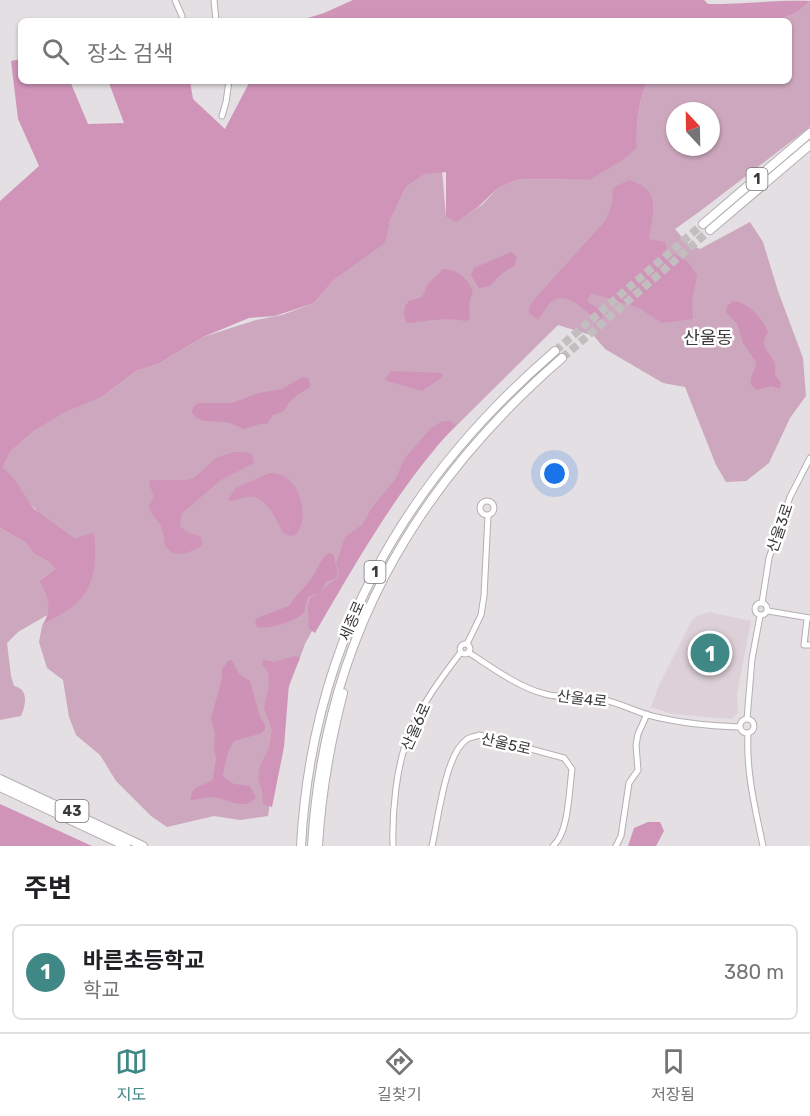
<!DOCTYPE html>
<html lang="ko">
<head>
<meta charset="utf-8">
<style>
	:root { --surface:#fff; --page:#f6f6f6; --text:#202124; --muted:#757577; --line:#e0e0e0; --accent:#408885 }
	body { margin:0; font-family:Rubik,"Noto Sans KR",sans-serif; background:var(--page); color:var(--text) }
	.compass { position:absolute; left:666px; top:102px; width:54px; height:54px; border-radius:50%; background:var(--surface); box-shadow:0 2px 4px #0004; rotate:338deg }
	.you { position:absolute; left:555px; top:474px; width:21px; height:21px; margin:-15px; border:4px solid #fff; border-radius:50%; background:#1a73e8; box-shadow:0 0 0 9px #1a73e833 }
	.badge { display:grid; place-items:center; width:39px; height:39px; border-radius:50%; background:var(--accent); color:#fff; font-size:20px; font-weight:700 }
	.pin { position:absolute; translate:-50% -50%; border:3px solid #fff; box-shadow:0 2px 6px #0006 }
	.list { margin:0; padding:0; list-style:none }
	h2 { display:flex; justify-content:space-between; align-items:center; height:78px; margin:0; padding:0 24px; font-size:26px }
	h2 small { font-size:20px; font-weight:400; color:var(--muted) }
	.list li { display:grid; grid-template-columns:39px 1fr auto; gap:18px; align-items:center; box-sizing:border-box; height:96px; margin:0 12px 12px; padding:0 12px; border:2px solid var(--line); border-radius:9px }
	.list b { display:block; font-size:22px; white-space:nowrap }
	.list p { margin:0; font-size:20px; white-space:nowrap; color:var(--muted) }
	.list em { font-size:20px; font-style:normal; color:var(--muted) }
	.icon { flex:none; width:33px; height:33px; fill:none; stroke:currentColor; stroke-width:2; stroke-linecap:round; stroke-linejoin:round }
	.map { position:relative; flex:none; width:810px; height:846px; overflow:hidden }
	.search { position:absolute; background:var(--surface); box-shadow:0 2px 4px #0004; left:18px; right:18px; top:18px; height:66px; display:flex; align-items:center; gap:15px; box-sizing:border-box; padding:0 21px; border-radius:9px; color:var(--muted); font-size:22px }
	.sheet { height:186px; background:var(--surface) }
	nav { display:flex; justify-content:space-around; align-items:center; box-sizing:border-box; height:84px; border-top:2px solid var(--line); background:var(--surface); font-size:16px; color:var(--muted) }
	nav a { display:grid; justify-items:center; gap:3px }
	nav .on { color:var(--accent) }
	.map>svg:first-child { display:block }
</style>
</head>
<body>
<div class="map">
<svg width="810" height="846" viewBox="0 0 810 846">
	<rect width="100%" height="100%" fill="#e4dfe2"/>
	<!-- built -->
	<path fill="#ddd1d7" d="M709,612L751,621L737,694L738,713L732,719L672,714L651,707L659,685L692,620L697,616Z"/>
	<!-- green -->
	<path fill="#cda7bd" fill-rule="evenodd" d="M810,1V127L699,212L675,229L687,243L700,249L750,222L763,242L778,291L803,358L806,396L790,418L769,463L746,481L726,482L716,465L685,387L663,383L605,349L594,336L558,325L446,436L415,462L340,579L305,644L284,700L268,816L240,820L214,816L167,827L151,816L116,781L100,755L76,735L69,717L63,680L47,668L39,642L42,626L79,601L93,534L74,538C60,531 46,522 35,509C24,497 15,480 3,467L11,451L34,431L75,405L103,396L136,371L158,364L203,337L256,320L282,315L314,303L334,280L384,243L390,221L406,187L425,174L442,170L446,217L456,221L482,205L498,188L519,179L588,180L637,148C636,124 638,104 647,81H789V21H777L798,12ZM675,111H711V147H675Z
		M0,528L25,542L34,554L49,562L55,569L39,581L50,604L49,614L18,632L7,643L11,676L14,686C29,689 26,705 21,716L0,720Z"/>
	<!-- forest -->
	<path fill="#cf94b8" d="M353,0H704L708,4C741,4 777,0 810,1L798,12L777,21H298L324,13Z
		M21,59V81H70L88,124L124,123L109,83L110,81H190L193,99L225,129L250,81H647C638,104 636,124 637,148L621,161L589,180L519,179L498,188L478,207L456,222L446,217V172L425,174L406,187L390,221L385,243L334,280L314,303L275,316L249,318L203,337L158,364L136,371L103,396L65,412L34,431L11,451L3,467L14,479L34,509L74,538L94,533C97,555 96,585 78,602C68,611 53,618 42,626C54,606 48,600 39,581L55,569L49,562L34,554L25,542L0,528V201L39,166L18,119L11,61Z
		M629,180C662,190 653,211 649,239L665,242L667,250L688,262L697,275L692,301L693,319L662,323L639,308L591,293L587,302L600,309L603,317L599,321C585,313 566,286 549,304C545,309 542,315 538,320L528,312L532,302L606,220L612,204L613,188Z
		M391,371L441,373L443,375L441,378L422,391L387,381L385,379Z
		M443,421H451L456,425C399,486 357,561 315,633L309,629L308,607L310,598C321,593 327,584 338,578L339,571L336,565L345,537L363,524L371,509L396,478L405,458L432,427Z
		M234,452H246L252,455L254,463L221,480L181,514L180,526L187,532L201,537L202,546L187,553L174,554L165,546C164,539 164,530 159,523C154,516 151,515 149,506L154,497L149,483L150,480H186L194,478L216,458Z
		M270,473C298,472 311,513 297,534L291,536L283,533C277,521 268,500 254,497C247,495 238,500 231,501L228,499L236,488Z
		M295,656L300,658L289,683L284,747L272,807L263,804L262,791L258,779L260,766L269,748L272,730L264,708L269,684L268,672L262,664L263,660L274,662Z
		M0,804L92,846H0Z
		M648,822H660L664,831L656,846H628L634,828Z"/>
	<!-- water -->
	<path fill="#cd92b6" d="M511,252L517,257L515,265L500,275L490,286L479,288L471,275L474,268Z
		M443,269C458,269 469,279 473,293L469,302L470,318L466,321C444,317 430,321 407,323L404,316L405,306L409,301L422,297L428,284Z
		M733,301C749,303 762,318 768,332C757,347 771,351 775,365C776,366 775,375 775,375L781,383L780,389L771,386L757,390L751,384C749,377 756,371 756,362L743,343L737,324L726,312L727,306Z
		M302,377L309,378L310,387C298,395 291,397 284,411L273,415L267,424H260L244,429C239,427 234,425 230,423C217,420 200,425 192,413L193,407L198,403H232L259,393L282,389Z
		M329,553L333,554C336,560 335,566 338,573L336,578L326,582L320,592L308,597C306,601 306,608 304,612C299,621 266,630 257,627L255,621L257,618L289,606C296,594 306,587 313,576C319,568 320,558 329,553Z
		M229,660H232L239,674L250,681L260,717L265,724V729L262,733L234,741C229,747 223,768 223,777L234,784L250,786L256,798C242,812 226,797 210,797C204,797 198,800 191,800C191,784 204,787 213,779L216,759L214,747L215,733L211,718L222,679V669Z"/>
	<g fill="none" stroke-linecap="round" stroke-linejoin="round">
		<!-- trunk-tunnel -->
		<path stroke="#c2bec0" stroke-width="8" stroke-dasharray="8 4" stroke-linecap="butt" d="M555,351L703,224
			M562,358L710,230"/>
		<defs>
			<path id="minor" d="M175,0L182,16
				M214,0L216,21
				M222,116L226,102L229,81
				M480 508a7 7 0 1 1 14 0a7 7 0 1 1-14 0Z
				M755 609a6 6 0 1 1 12 0a6 6 0 1 1-12 0Z
				M762,603L769,558L790,497L810,458
				M768,611L810,618
				M807,619L804,645H810
				M460 649a5 5 0 1 1 10 0a5 5 0 1 1-10 0Z
				M467,644L481,615L484,596L488,515
				M468,652C491,667 518,687 545,694C563,699 582,695 600,699C617,702 632,710 648,715C678,723 709,726 740,727
				M747,719L752,659L760,616
				M740 726a7 7 0 1 1 14 0a7 7 0 1 1-14 0Z
				M748,733C746,772 755,808 763,846
				M393,846C392,813 396,766 409,735C421,705 441,678 461,652
				M432,846C438,821 445,755 466,740C469,737 475,737 479,735L564,758L572,769C569,790 569,833 553,846
				M616,846L621,836L629,783L638,770L636,745L638,734L647,714"/>
			<path id="trunk" d="M703,224L810,133
				M710,230L810,145
				M0,779L143,846
				M0,787L126,846
				M301,846C312,643 402,483 555,351
				M312,846C324,645 411,489 562,358
				M318,846C321,794 330,743 343,693"/>
		</defs>
		<!-- minor casing -->
		<use href="#minor" stroke="#b4afb2" stroke-width="7"/>
		<!-- trunk casing -->
		<use href="#trunk" stroke="#b4afb2" stroke-width="10"/>
		<!-- minor -->
		<use href="#minor" stroke="#fff" stroke-width="5"/>
		<!-- trunk -->
		<use href="#trunk" stroke="#fff" stroke-width="8"/>
	</g>
	<g text-anchor="middle" stroke-width="5" stroke-linejoin="round" paint-order="stroke">
		<!-- shield labels -->
		<g fill="#fff" stroke="#767475" stroke-width="1.5">
			<rect x="746.5" y="168" width="21" height="22" rx="4.5"/>
			<rect x="364.5" y="561" width="21" height="22" rx="4.5"/>
			<rect x="55.5" y="800" width="33" height="22" rx="4.5"/>
		</g>
		<g font-size="14" font-weight="bold" fill="#3b393a">
			<text x="757" y="184">1</text>
			<text x="375" y="577">1</text>
			<text x="72" y="816">43</text>
		</g>
		<!-- street labels -->
		<g font-size="15" fill="#3b393a" stroke="#fff">
			<text transform="translate(780 528) rotate(-71)" y="5">산울3로</text>
			<text transform="translate(352 621) rotate(-67)" y="5">세종로</text>
			<text transform="translate(582 699) rotate(7)" y="5">산울4로</text>
			<text transform="translate(416 727) rotate(-66)" y="5">산울6로</text>
			<text transform="translate(506 744) rotate(13)" y="5">산울5로</text>
		</g>
		<!-- quarter labels -->
		<g font-size="18" fill="#3b393a" stroke="#fff">
			<text x="708" y="344">산울동</text>
		</g>
	</g>
</svg>
<svg class="compass" viewBox="-18 -18 36 36"><path d="M0-13l5 13h-10z" fill="#e53935"/><path d="M0 13l5-13h-10z" fill="#757577"/></svg>
<div class="you"></div>
<div class="pin badge" style="left:710px;top:653px">1</div>
<div class="search"><svg class="icon" aria-label="search" viewBox="0 0 24 24"><circle cx="10" cy="10" r="6"/><path d="M15 15l6 6"/></svg>장소 검색</div>
</div>
<section class="sheet">
<h2>주변<small></small></h2>
<ul class="list">
<li><span class="badge">1</span><div><b>바른초등학교</b><p>학교</p></div><em>380 m</em></li>
</ul>
</section>
<nav>
<a class="on"><svg class="icon" aria-label="map" viewBox="0 0 24 24"><path d="M3 6l6-2 6 2 6-2v14l-6 2-6-2-6 2zM9 4v14M15 6v14"/></svg>지도</a>
<a><svg class="icon" aria-label="directions" viewBox="0 0 24 24"><path d="M12 3l9 9-9 9-9-9zM9 14v-3h6M13 9l2 2-2 2"/></svg>길찾기</a>
<a><svg class="icon" aria-label="saved" viewBox="0 0 24 24"><path d="M7 4h10v16l-5-4-5 4z"/></svg>저장됨</a>
</nav>
</body>
</html>
